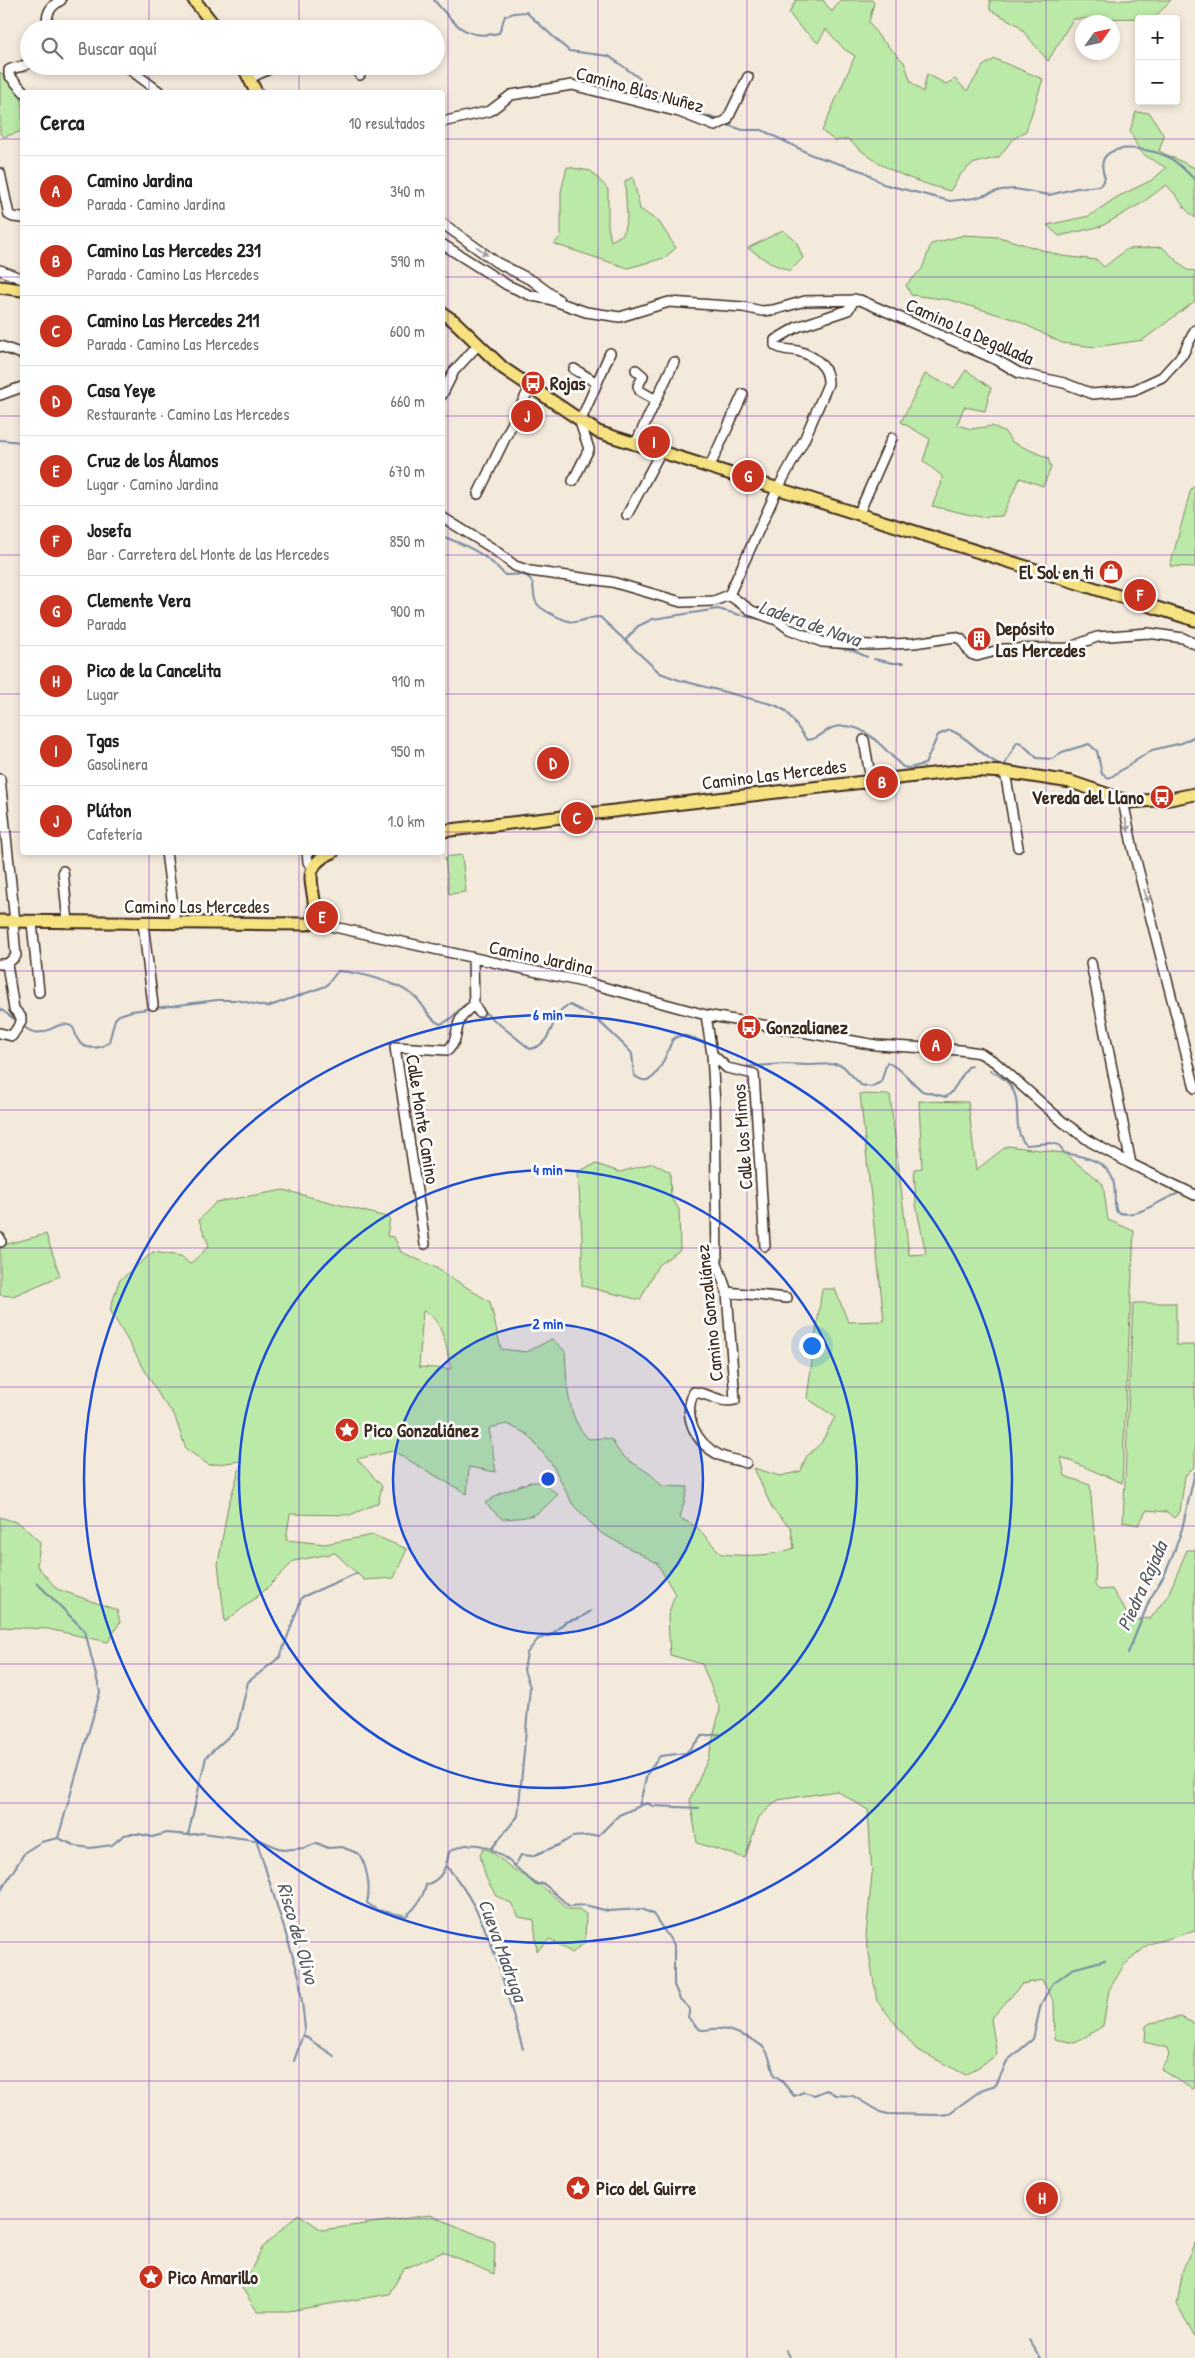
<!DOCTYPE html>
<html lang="es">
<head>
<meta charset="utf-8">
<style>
	:root { --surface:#fff; --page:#f2f2f2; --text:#202124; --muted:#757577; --line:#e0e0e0; --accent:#c8321e }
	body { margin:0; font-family:"Patrick Hand",sans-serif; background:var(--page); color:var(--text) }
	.controls { position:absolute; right:15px; top:15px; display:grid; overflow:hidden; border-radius:5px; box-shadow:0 2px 8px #0003 }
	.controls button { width:45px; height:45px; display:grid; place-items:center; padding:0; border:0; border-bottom:1px solid var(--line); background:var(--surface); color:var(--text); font:25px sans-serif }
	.compass { position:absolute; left:1075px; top:15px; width:45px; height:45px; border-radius:50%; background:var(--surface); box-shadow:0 2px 8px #0003; rotate:56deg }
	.you { position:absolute; left:811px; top:1345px; width:18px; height:18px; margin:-12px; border:4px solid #fff; border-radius:50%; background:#1a73e8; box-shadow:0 0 0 8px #1a73e833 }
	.badge { display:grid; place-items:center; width:32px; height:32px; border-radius:50%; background:var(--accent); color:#fff; font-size:16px; font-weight:700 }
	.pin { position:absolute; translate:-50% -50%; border:2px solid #fff; box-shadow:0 1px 5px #0006 }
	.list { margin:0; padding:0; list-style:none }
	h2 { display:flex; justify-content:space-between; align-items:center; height:65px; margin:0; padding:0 20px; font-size:21px }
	h2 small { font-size:16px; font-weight:400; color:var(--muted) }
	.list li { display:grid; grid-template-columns:32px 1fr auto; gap:15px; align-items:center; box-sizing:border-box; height:70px; padding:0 20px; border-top:1px solid var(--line) }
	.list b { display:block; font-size:19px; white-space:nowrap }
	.list p { margin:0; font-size:16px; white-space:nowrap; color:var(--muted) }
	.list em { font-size:16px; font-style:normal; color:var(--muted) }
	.icon { flex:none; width:28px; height:28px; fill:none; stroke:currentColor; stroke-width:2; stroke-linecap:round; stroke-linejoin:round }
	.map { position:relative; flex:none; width:1195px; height:2358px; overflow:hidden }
	.search { position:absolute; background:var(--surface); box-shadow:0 2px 8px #0003; left:20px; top:20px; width:425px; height:55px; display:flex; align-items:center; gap:12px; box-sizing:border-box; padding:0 18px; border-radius:28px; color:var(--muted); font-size:19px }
	.panel { position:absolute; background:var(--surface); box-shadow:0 2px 8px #0003; left:20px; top:90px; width:425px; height:765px; border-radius:5px }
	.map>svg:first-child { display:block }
</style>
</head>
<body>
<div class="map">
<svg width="1195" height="2358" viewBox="0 0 1195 2358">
	<rect width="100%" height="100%" fill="#f4eadc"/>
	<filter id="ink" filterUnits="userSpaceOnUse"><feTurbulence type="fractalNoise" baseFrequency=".02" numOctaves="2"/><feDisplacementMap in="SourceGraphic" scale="10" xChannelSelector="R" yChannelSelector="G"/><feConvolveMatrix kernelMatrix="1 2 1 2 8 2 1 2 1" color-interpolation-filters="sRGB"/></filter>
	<g filter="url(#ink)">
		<!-- green -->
		<path fill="#bbe9a8" stroke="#7b8a63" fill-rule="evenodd" d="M796,0H823L832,12L840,0H872L874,3L869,22L879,37L904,62L911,82L923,92L927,74L946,84L955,79L967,91L983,66L995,59L1043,79L1026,131L1012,140L999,157L972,164L961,174L950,191C908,179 881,170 848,139L835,141L822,131L855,56L844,49L826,29L818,43L799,26L789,13Z
			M990,0H1171L1154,18L1073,19L1048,61L1018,25L990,10Z
			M0,72C25,96 22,94 22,128L19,132L4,137L0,134Z
			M1136,112L1150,113L1164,136L1159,151L1195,168V218C1182,208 1178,195 1166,185L1142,203L1102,226L1059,236L1047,225L1089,216L1117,197L1152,180L1166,168C1143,153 1142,159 1130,131Z
			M567,167L591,171L608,189V226L611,241L623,234L627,218L625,181L633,177L640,209L659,222L676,248L664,258L628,268L554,244L561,236V192Z
			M783,230L796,241L803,258L790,271L770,263L748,248Z
			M964,235L999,237L1062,256L1097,260L1104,267L1127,249L1162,247L1187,270L1195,271V301L1143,340L1095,347L1062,343L1016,320L950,300L911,295L906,285L922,269L931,244Z
			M966,370L991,388L985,411L964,407L957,425L971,429L992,426L1004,431L1012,442L1048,458L1051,468L1043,486L1020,478L1002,516L980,517L932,506L941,485L942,476L923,461L930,439L901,422L925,374L954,388Z
			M1195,486V567L1170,566L1191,489Z
			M462,855L466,892L449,894L445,857Z
			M860,1094L890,1095L909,1255L926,1254L916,1205L914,1169L922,1168L919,1101L968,1102L976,1170L1007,1146L1064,1153L1103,1184L1108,1220L1134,1231L1122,1483L1061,1457L1065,1476L1090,1485L1096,1553L1095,1585L1099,1590L1112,1589L1131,1620L1151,1618L1168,1595L1187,1550H1195V1931L1149,1944L1124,1965L1109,1990L1103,2026L1075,2043L1055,2039L1054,2002L1042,1980L1022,1984L991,2019L997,2055L966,2075L916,2049L877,2001L866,1936L872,1874L868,1810L837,1791L778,1800L759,1817L745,1858L697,1843L690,1799L708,1759L720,1709L702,1664L670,1655L668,1616L675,1594L657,1563L601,1533L573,1505L552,1464L527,1434L507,1424L489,1428L496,1472L469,1467L467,1494L393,1451L357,1459L382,1486L378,1503L350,1515L290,1514L286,1540L325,1544L373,1535L407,1549L394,1578L364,1580L335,1553L294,1561L262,1593L225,1622L218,1564L228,1506L242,1461L209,1465L186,1449L174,1414L162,1400L110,1310L119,1281L153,1252L181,1256L190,1264L209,1246L199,1220L216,1202L284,1190L390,1218L387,1236L394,1237L401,1252L433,1266L490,1302L501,1349L527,1352L552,1339L565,1351C567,1380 566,1419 589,1439L605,1438L612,1440C622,1460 630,1460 647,1472C653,1475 657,1481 662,1486L688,1487L680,1518L697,1527L721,1554C745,1556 771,1557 794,1548L791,1528L773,1510L754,1468L780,1476L801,1471L806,1457L821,1443L835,1417L807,1398L822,1289H835L848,1322L884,1321ZM423,1311C443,1318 447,1351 451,1369L419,1367Z
			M653,1163L670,1172L671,1198L679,1209L680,1250L658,1265L640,1300L582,1286V1237L578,1171L596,1164L620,1172Z
			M46,1234L60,1276L13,1296L0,1295V1246Z
			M1133,1303H1176V1345H1195V1466L1185,1476L1180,1512L1174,1518L1167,1512L1147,1510L1138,1525L1123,1522Z
			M530,1482H540L558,1494C535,1518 534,1517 502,1519L485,1503L501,1493Z
			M0,1517L19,1523L40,1542L37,1566L57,1589L117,1610L120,1622L108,1642L48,1629L0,1627Z
			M484,1848L492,1852L513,1869L542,1886L568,1909H579L586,1914L585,1942L572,1953L550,1939L537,1951L534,1920L519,1917L511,1903L496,1896L486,1878L480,1855Z
			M1181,2017L1195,2024V2088L1192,2089L1161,2069L1169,2056L1167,2048L1145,2042L1146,2026L1150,2023Z
			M298,2214L322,2230L430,2215L495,2242L494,2274L443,2252L404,2269L389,2294L289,2311H257L242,2288L262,2248Z
			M1195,2243V2338L1177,2304L1183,2269Z"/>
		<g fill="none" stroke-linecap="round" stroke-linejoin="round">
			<!-- stream -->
			<path stroke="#788ba2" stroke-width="2" d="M434,0C454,23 465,41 499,33L505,16L514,13L526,12L569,51L609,56L639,78L651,94L681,98L698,113L719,120
				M727,125L743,130H762L812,155L865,172L883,184L950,201L975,198L1001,190L1015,189L1049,195L1077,188L1100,186L1105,178C1089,138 1148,147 1168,157C1178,162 1187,172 1195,180
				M0,440L22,442
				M442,536C468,546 486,554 505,575C513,575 521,573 528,577C536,583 532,594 536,602C539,610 565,621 573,622C583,622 590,616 600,617L660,673L679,680L775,705L786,711L807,740C820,739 824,730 835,727C865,720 884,750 903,767L909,768L925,764L938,735L950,730C971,738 983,759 1004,766L1017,742L1021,743L1037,758L1052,759L1062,752L1089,744L1097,751L1102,774L1107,778L1111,777L1152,750L1182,743L1195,736
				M744,616L765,620
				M625,641L638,626L653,619L718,609L740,615
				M826,646L854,651L867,657
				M874,659L893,663H904
				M0,1009L17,1021
				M483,1011L530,1049C557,1044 549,1010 570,1005L592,1016
				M597,1019C603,1026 630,1049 632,1054C633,1060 633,1069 634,1075C656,1095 666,1052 673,1039C683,1032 693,1038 703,1042
				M23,1026C44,1044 55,1018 71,1026C76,1029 75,1036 78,1040C84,1051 102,1049 109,1042L115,1019L119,1015L132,1011L217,1000H237L267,1007L326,986L338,971C362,973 393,981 413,995C424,1003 427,1018 440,1024C454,1021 457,1007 469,1003
				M715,1049L723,1059
				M743,1067L785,1064L808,1065L836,1064L843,1066L861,1085L871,1087L881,1082L887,1062L900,1070L922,1091L946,1097L951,1093L968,1067L972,1066
				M990,1070C996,1074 1003,1077 1007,1082C1026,1100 1009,1127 1026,1145L1051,1143L1059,1145L1064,1153C1083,1156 1111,1161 1114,1185C1116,1195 1113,1203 1117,1212C1137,1220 1159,1200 1177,1194
				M37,1583L85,1631L100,1692L58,1838
				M1128,1653L1150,1599L1164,1576L1173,1555L1182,1529L1195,1472
				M639,1807L647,1774L660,1756L686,1753L702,1736L720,1734
				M188,1835L206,1757L237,1729L248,1682L280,1657L302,1597L357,1573
				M257,1842L299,1976L305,2028L294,2061
				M492,1848L518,1816L530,1687L524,1670L527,1653L538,1639L551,1635L565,1622L580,1618L591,1611
				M513,1866L516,1864L521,1855L532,1856L559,1845L572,1837L599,1835L619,1815L647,1803L653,1806L699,1808
				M447,1867C491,1916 504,1987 523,2049
				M0,1892L25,1852L41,1842L58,1838L76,1846L90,1848L112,1845L124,1835L130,1834H139L152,1837L167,1833L188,1835L203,1833L262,1841L283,1850L304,1848L317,1843L328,1848L342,1847L359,1854C367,1866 371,1888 367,1903L377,1910L406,1916C416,1908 423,1897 426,1885C442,1879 446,1869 449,1852C484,1829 511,1864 536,1885L543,1883L569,1906L585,1905L608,1911L642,1909L653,1914L674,1945V1985L680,1999L690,2009L688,2017C704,2038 701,2027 721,2029C734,2031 756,2039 765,2049C770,2056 772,2068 774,2075L780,2079L794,2096L804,2092L814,2095L827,2090L836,2095L853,2096L880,2112L888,2114L940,2115L948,2114L983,2089L996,2085L1008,2060L1033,2039L1041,2004L1053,1983L1072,1969L1105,1960
				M303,2035L334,2056
				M1029,2340L1041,2358
				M786,2350L791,2358"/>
			<defs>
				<path id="minor" d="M48,29C45,15 49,7 61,0
					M125,66L160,92
					M359,66L360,75
					M250,78L276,66
					M24,92L9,75V70C16,66 22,68 29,63
					M442,122L490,111L511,95L572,85L679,112L715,126L727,120L748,77
					M0,173L9,215L13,217L22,218
					M442,223L496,262L533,281L559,300
					M442,244L507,285L532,296L549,299L586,312L620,317L669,302L743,307L762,311L773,310L805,301L860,300L997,360L1019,373L1064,383L1093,394L1134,390L1162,377L1183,354L1195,330
					M0,270L22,279
					M0,346L22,354
					M574,369L597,383
					M636,370L643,376L638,386L640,391L656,400
					M0,395L22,387
					M442,395L454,371L478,345
					M635,445L674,362
					M709,468L743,394
					M573,481L589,449L580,422L610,353
					M478,494L530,387
					M627,515L660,453
					M858,515L892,438
					M442,517L492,548L515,566L530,571L612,582L681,602L714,601L729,595L752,611L777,620L789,629L822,642L871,645L914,643L955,637L961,639L971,654L977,656L1003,649L1068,648L1097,637L1148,633L1183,638L1195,644
					M729,595L777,490L804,440L828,384C829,366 814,356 798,351C790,349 782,351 775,345V340L797,327L848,310L855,299
					M864,740L871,781
					M1005,772L1018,847
					M0,779L15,922
					M1123,801L1133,849L1195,1088
					M166,852L175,922
					M307,852L308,862L313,866
					M63,871L68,923
					M312,922L592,984L706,1015L876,1045L960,1050L980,1053L995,1062L1063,1122L1091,1142L1131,1164L1195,1195
					M32,923L39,992
					M143,923L153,1005
					M473,959L474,1005L479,1012
					M1091,963L1131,1164
					M0,964H7L16,956L13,922
					M706,1015L712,1054L715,1106L717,1263L727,1292L735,1400C721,1404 708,1393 694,1392C682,1417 696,1443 719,1455C727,1459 738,1460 746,1463
					M0,1033L12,1036L21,1022V1017L14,1009L7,964
					M712,1054L727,1068L754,1074L765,1246
					M0,1238L1,1242
					M425,1244L395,1047L448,1050C463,1036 449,1022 474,1005
					M727,1292L787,1298"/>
				<path id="major" d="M194,0L217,29
					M243,66L256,92
					M0,287L22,290
					M442,313L454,321L503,368L598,432L1195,620
					M442,831L967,770L1005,772L1071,782L1130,802L1170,799L1195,794
					M0,921L307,924L312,922C323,893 292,869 333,852"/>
			</defs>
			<!-- minor casing -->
			<use href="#minor" stroke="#3b2a1e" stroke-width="12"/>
			<!-- major casing -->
			<use href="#major" stroke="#3b2a1e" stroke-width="15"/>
			<!-- minor -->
			<use href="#minor" stroke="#fff" stroke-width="9"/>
			<!-- major -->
			<use href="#major" stroke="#f7e281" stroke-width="11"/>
		</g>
		<!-- one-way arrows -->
		<defs><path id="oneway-solid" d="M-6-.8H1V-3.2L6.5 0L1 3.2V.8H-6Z" transform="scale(1.25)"/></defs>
		<g fill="#a79f9a">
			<use href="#oneway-solid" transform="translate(482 251) rotate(38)"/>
			<use href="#oneway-solid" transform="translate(1127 825) rotate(77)"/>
			<use href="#oneway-solid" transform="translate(1146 896) rotate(75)"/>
		</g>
	</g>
	<!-- grid -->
	<path fill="none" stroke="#7b2cbf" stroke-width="1" stroke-opacity="0.55" d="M149,0V29M299,0V29M448,0V2358M598,0V2358M747,0V2358M896,0V2358M1046,0V2358M149,66V92M299,66V92M0,139H22M442,139H1195M0,277H22M442,277H1195M0,416H22M442,416H1195M0,555H22M442,555H1195M0,694H22M442,694H1195M0,832H22M442,832H1195M149,852V2358M299,852V2358M0,971H1195M0,1110H1195M0,1248H1195M0,1387H1195M0,1526H1195M0,1664H1195M0,1803H1195M0,1942H1195M0,2081H1195M0,2219H1195"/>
	<!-- distance rings -->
	<circle cx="548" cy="1479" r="155" fill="#1d4ed8" fill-opacity=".12"/>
	<g fill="none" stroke="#1d4ed8" stroke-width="2.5">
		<circle cx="548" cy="1479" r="155"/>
		<circle cx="548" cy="1479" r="309"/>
		<circle cx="548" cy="1479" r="464"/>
	</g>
	<!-- icons -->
	<defs>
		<symbol id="bus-disc" viewBox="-11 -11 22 22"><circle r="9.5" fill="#c8321e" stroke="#fff"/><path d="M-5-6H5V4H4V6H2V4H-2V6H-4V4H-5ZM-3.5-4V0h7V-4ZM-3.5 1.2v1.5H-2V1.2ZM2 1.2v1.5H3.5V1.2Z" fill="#fff"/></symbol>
		<symbol id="shop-disc" viewBox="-11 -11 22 22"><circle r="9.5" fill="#c8321e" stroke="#fff"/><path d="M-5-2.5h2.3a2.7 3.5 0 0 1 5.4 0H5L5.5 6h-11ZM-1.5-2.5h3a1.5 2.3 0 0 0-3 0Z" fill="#fff"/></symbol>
		<symbol id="building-disc" viewBox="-11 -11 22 22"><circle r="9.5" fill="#c8321e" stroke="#fff"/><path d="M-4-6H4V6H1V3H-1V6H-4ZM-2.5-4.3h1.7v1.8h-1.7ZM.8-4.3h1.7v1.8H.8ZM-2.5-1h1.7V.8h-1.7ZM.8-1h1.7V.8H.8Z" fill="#fff"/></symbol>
		<symbol id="sight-disc" viewBox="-11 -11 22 22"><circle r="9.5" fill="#c8321e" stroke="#fff"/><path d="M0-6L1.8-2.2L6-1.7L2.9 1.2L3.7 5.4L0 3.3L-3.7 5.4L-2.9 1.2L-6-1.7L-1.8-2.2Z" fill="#fff"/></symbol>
	</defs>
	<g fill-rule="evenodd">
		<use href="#bus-disc" x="519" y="369" width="28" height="28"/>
		<use href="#shop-disc" x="1097" y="558" width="28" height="28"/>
		<use href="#building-disc" x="965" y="625" width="28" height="28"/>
		<use href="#bus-disc" x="1148" y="783" width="28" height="28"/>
		<use href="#bus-disc" x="735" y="1013" width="28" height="28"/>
		<use href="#sight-disc" x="333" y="1416" width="28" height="28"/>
		<use href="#sight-disc" x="564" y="2174" width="28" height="28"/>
		<use href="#sight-disc" x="137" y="2263" width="28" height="28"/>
	</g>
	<g text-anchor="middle" stroke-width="5" stroke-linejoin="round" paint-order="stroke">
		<!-- street labels -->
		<g font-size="19" fill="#3b2a1e" stroke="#fff">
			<text transform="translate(640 89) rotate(15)" y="7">Camino Blas Nuñez</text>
			<text transform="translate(970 331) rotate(24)" y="7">Camino La Degollada</text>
			<text transform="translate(774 774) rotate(-7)" y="7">Camino Las Mercedes</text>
			<text x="197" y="913">Camino Las Mercedes</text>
			<text transform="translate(541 957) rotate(12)" y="7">Camino Jardina</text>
			<text transform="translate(423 1119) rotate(81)" y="7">Calle Monte Canino</text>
			<text transform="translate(742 1137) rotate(-94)" y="7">Calle los Mimos</text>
			<text transform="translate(709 1313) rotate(-96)" y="7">Camino Gonzaliánez</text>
		</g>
		<!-- poi labels -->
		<g font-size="19" font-weight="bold" fill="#3b2a1e" stroke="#fff" text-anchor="start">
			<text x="550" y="390">Rojas</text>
			<text x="1094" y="579" text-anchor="end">El Sol en ti</text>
			<text x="996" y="635">Depósito<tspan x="996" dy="22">Las Mercedes</tspan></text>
			<text x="1144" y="804" text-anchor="end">Vereda del Llano</text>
			<text x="766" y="1034">Gonzalianez</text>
			<text x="364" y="1437">Pico Gonzaliánez</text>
			<text x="596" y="2195">Pico del Guirre</text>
			<text x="168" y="2284">Pico Amarillo</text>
		</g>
		<!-- water labels -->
		<g font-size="20" font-style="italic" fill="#595b60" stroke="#fff">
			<text transform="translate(810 623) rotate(19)" y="7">Ladera de Nava</text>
			<text transform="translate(1142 1586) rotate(-66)" y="7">Piedra Rajada</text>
			<text transform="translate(298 1933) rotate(74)" y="7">Risco del Olivo</text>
			<text transform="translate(503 1950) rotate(70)" y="7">Cueva Madruga</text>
		</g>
	</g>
	<circle cx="548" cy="1479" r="8" fill="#1d4ed8" stroke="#fff" stroke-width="2.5"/>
	<g font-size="15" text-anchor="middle" font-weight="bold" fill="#1d4ed8" stroke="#fff" stroke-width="5" stroke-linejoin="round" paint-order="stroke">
		<text x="548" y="1020">6 min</text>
		<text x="548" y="1175">4 min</text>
		<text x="548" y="1329">2 min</text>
	</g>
</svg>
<div class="controls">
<button>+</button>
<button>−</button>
</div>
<svg class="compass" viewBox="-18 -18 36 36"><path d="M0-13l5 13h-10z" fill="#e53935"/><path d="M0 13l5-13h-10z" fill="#757577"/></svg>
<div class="you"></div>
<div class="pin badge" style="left:936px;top:1045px">A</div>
<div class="pin badge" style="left:882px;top:782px">B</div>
<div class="pin badge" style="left:577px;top:818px">C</div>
<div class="pin badge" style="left:553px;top:763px">D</div>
<div class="pin badge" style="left:322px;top:917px">E</div>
<div class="pin badge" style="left:1140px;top:595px">F</div>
<div class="pin badge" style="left:748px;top:476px">G</div>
<div class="pin badge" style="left:1042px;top:2198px">H</div>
<div class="pin badge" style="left:654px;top:442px">I</div>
<div class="pin badge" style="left:527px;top:416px">J</div>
<div class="search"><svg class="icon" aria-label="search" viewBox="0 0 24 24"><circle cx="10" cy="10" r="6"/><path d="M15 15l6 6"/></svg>Buscar aquí</div>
<section class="panel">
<h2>Cerca<small>10 resultados</small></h2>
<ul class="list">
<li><span class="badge">A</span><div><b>Camino Jardina</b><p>Parada · Camino Jardina</p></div><em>340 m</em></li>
<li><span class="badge">B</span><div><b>Camino Las Mercedes 231</b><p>Parada · Camino Las Mercedes</p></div><em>590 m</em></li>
<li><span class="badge">C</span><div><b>Camino Las Mercedes 211</b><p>Parada · Camino Las Mercedes</p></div><em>600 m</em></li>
<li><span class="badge">D</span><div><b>Casa Yeye</b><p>Restaurante · Camino Las Mercedes</p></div><em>660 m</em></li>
<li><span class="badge">E</span><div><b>Cruz de los Álamos</b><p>Lugar · Camino Jardina</p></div><em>670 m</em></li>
<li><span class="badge">F</span><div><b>Josefa</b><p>Bar · Carretera del Monte de las Mercedes</p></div><em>850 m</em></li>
<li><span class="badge">G</span><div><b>Clemente Vera</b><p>Parada</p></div><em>900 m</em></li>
<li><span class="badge">H</span><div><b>Pico de la Cancelita</b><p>Lugar</p></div><em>910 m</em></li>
<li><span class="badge">I</span><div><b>Tgas</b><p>Gasolinera</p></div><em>950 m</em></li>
<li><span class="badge">J</span><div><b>Plúton</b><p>Cafetería</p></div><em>1.0 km</em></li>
</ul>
</section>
</div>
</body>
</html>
